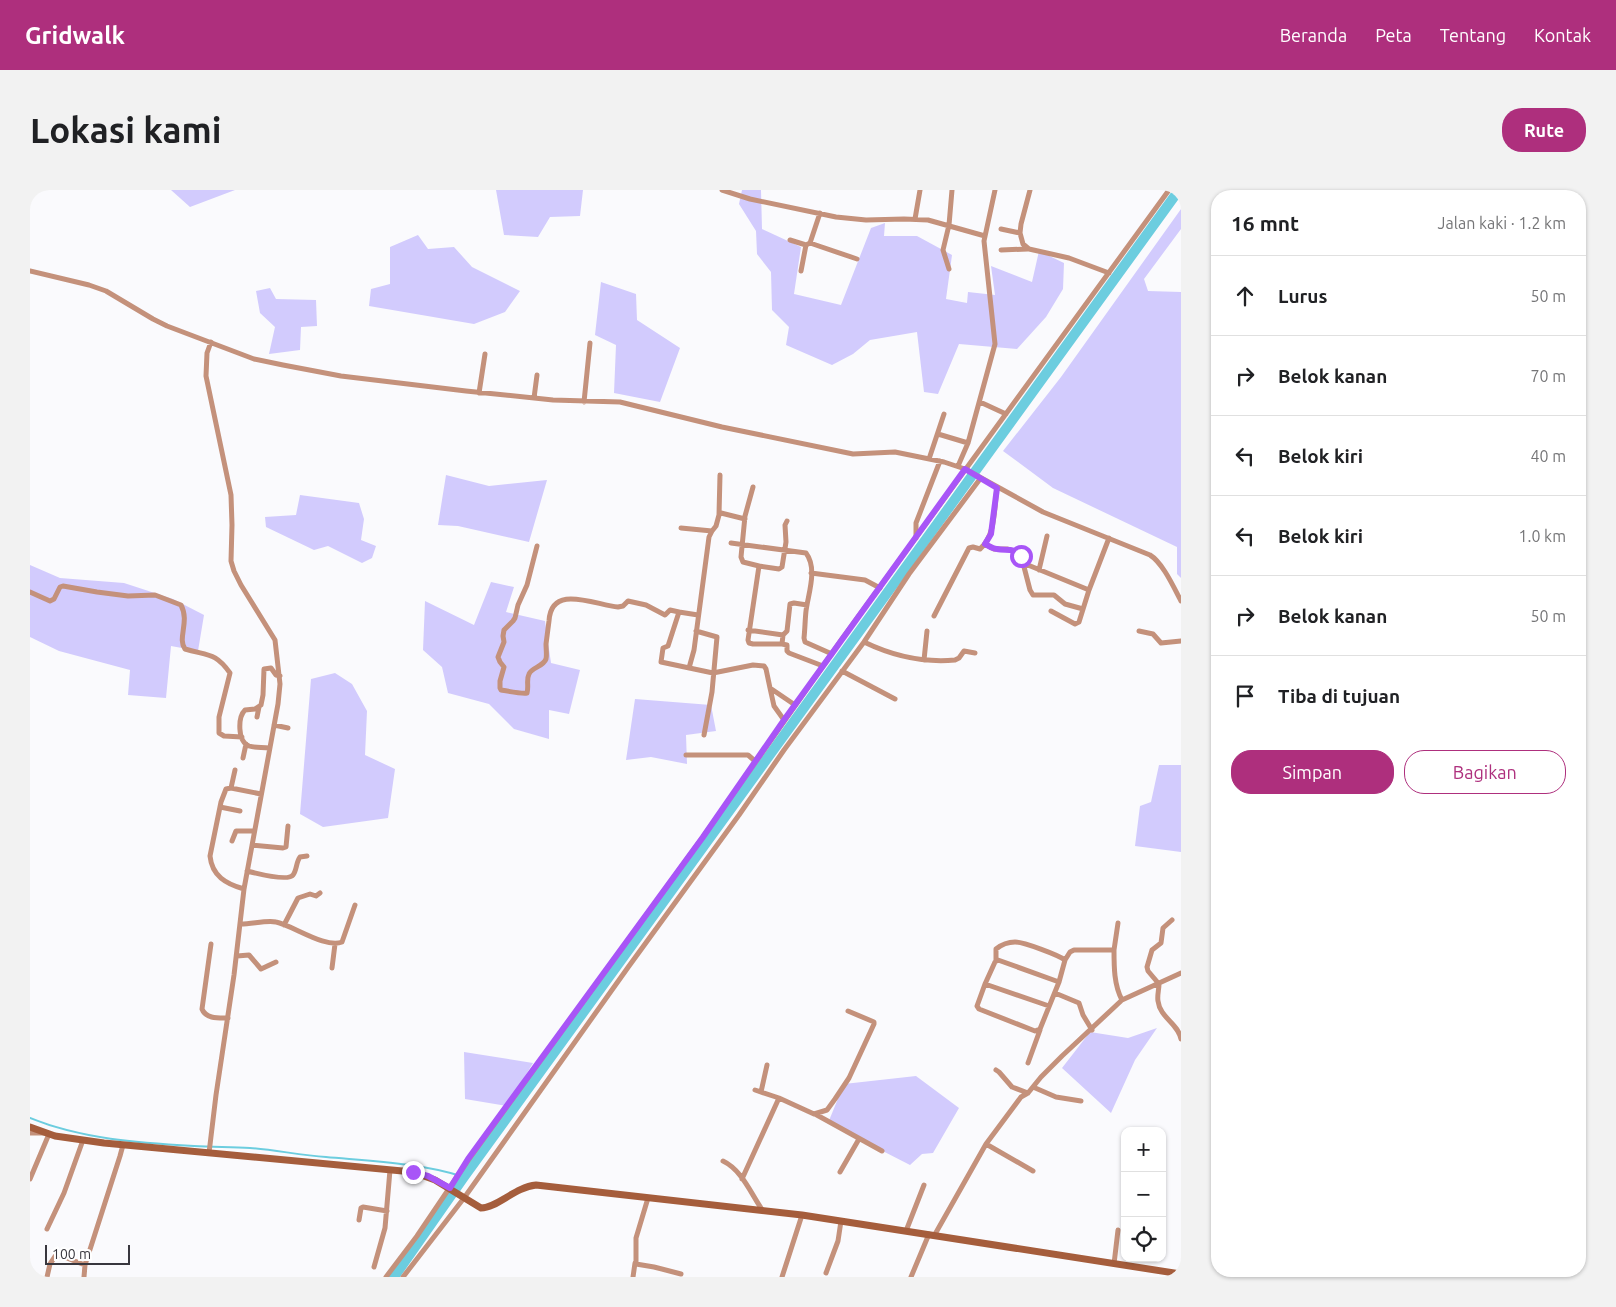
<!DOCTYPE html>
<html lang="id">
<head>
<meta charset="utf-8">
<style>
	:root { --surface:#fff; --page:#f2f2f2; --text:#202124; --muted:#757577; --line:#e0e0e0; --accent:#ae2f7d }
	body { margin:0; font-family:Ubuntu,sans-serif; background:var(--page); color:var(--text) }
	.controls { position:absolute; right:15px; bottom:15px; display:grid; overflow:hidden; border-radius:10px; box-shadow:0 1px 4px #0004 }
	.controls button { width:45px; height:45px; display:grid; place-items:center; padding:0; border:0; border-bottom:1px solid var(--line); background:var(--surface); color:var(--text); font:25px sans-serif }
	.scale { position:absolute; left:15px; bottom:12px; width:85px; box-sizing:border-box; padding-left:5px; border:2px solid #38373e; border-top:0; font-size:14px; line-height:18px; white-space:nowrap; color:#38373e; -webkit-text-stroke:4px #fff; paint-order:stroke }
	.stop { position:absolute; width:15px; height:15px; margin:-11px; border:4px solid #a855f7; border-radius:50%; background:#fff }
	.stop.end { background:#a855f7; border-color:#fff; box-shadow:0 1px 5px #0008 }
	.list { margin:0; padding:0; list-style:none }
	h2 { display:flex; justify-content:space-between; align-items:center; height:65px; margin:0; padding:0 20px; font-size:21px }
	h2 small { font-size:16px; font-weight:400; color:var(--muted) }
	.list li { display:grid; grid-template-columns:32px 1fr auto; gap:15px; align-items:center; box-sizing:border-box; height:80px; padding:0 20px; border-top:1px solid var(--line) }
	.list b { display:block; font-size:19px; white-space:nowrap }
	.list em { font-size:16px; font-style:normal; color:var(--muted) }
	.actions { display:flex; gap:10px; padding:15px 20px }
	.actions a { flex:1; padding:11px 0; border:1px solid var(--accent); border-radius:20px; text-align:center; font-size:18px; color:var(--accent) }
	.actions .main { background:var(--accent); color:#fff }
	.icon { flex:none; width:28px; height:28px; fill:none; stroke:currentColor; stroke-width:2; stroke-linecap:round; stroke-linejoin:round }
	.map { position:relative; flex:none; width:1151px; height:1087px; overflow:hidden; border-radius:20px }
	header { display:flex; align-items:center; gap:30px; box-sizing:border-box; height:70px; padding:0 25px; background:var(--accent); color:#fff }
	header strong { font-size:24px }
	nav { display:flex; gap:28px; margin-inline-start:auto; font-size:18px }
	.intro { display:flex; align-items:center; justify-content:space-between; box-sizing:border-box; height:120px; padding:0 30px }
	h1 { margin:0; font-size:35px }
	.button { padding:12px 22px; border-radius:20px; background:var(--accent); color:#fff; font-size:18px; font-weight:700 }
	main { display:flex; gap:30px; padding:0 30px }
	aside { flex:1; background:var(--surface); border-radius:20px; box-shadow:0 1px 4px #0004 }
	.map>svg:first-child { display:block }
</style>
</head>
<body>
<header>
<strong>Gridwalk</strong>
<nav><a>Beranda</a><a>Peta</a><a>Tentang</a><a>Kontak</a></nav>
</header>
<div class="intro"><h1>Lokasi kami</h1><a class="button">Rute</a></div>
<main>
<div class="map">
<svg width="1151" height="1087" viewBox="0 0 1151 1087">
	<rect width="100%" height="100%" fill="#fafafd"/>
	<!-- green -->
	<path fill="#d2cbfd" d="M141,0H205L160,17Z
		M466,0H553L550,26L520,27L508,47L474,45Z
		M712,0H731L732,39L771,57L764,104L811,115L841,38L855,33L854,46H887L922,65L916,109L937,113L938,102L965,105L961,76L1002,92L1009,61L1034,73L1033,99L1016,127L987,159L929,154L908,204L894,202L887,142L840,150L823,164L802,175L756,155L759,137L742,120L741,82L727,64L726,41L709,14Z
		M1151,19V39L1114,89L1118,101L1151,102V388L1147,384V357L1023,298L973,261L1031,187Z
		M388,45L398,59L424,57L442,77L490,101L475,122L444,134L339,116L341,99L360,94V57Z
		M571,92L606,104L607,130L650,158L630,212L584,203L586,155L565,145Z
		M240,98L246,109L286,110L287,136L271,137L270,160L239,164L245,137L230,123L226,101Z
		M416,285L459,296L517,290L499,352L428,336L408,335Z
		M270,305L329,313L334,329L331,350L346,356L342,368L332,373L298,356L284,360L236,337L235,327L266,325Z
		M0,375L30,388L94,393L143,409L174,425L168,461L141,456L136,508L98,505L100,480L29,461L0,447Z
		M461,392L484,397L476,422L515,431L521,473L550,480L539,524L519,520V549L484,539L459,514L418,503L412,477L393,460L395,411L444,435Z
		M305,483L322,494L337,521L335,565L365,579L358,628L293,637L270,624L281,489Z
		M605,509L681,515L686,541L656,545L657,574L621,567L596,570Z
		M1129,575H1151V662L1105,656L1110,616L1121,612Z
		M1127,838L1105,870L1081,923L1032,878L1060,842L1098,848Z
		M434,862L503,873L477,916L435,909Z
		M886,886L929,918L903,963L892,964L880,975L798,933L814,894Z"/>
	<g fill="none" stroke-linecap="round" stroke-linejoin="round">
		<!-- stream -->
		<path stroke="#6ccddf" stroke-width="2" d="M0,928C51,949 109,953 164,956C182,957 201,957 220,958C245,960 270,965 296,967C340,971 392,973 434,987"/>
		<!-- river -->
		<path stroke="#6ccddf" stroke-width="10" d="M364,1087L434,987L1149,0"/>
		<!-- street -->
		<path stroke="#c4917b" stroke-width="5" d="M692,0L720,9L806,27L836,30L874,29L898,30L955,46
			M1000,0L991,34L990,43L993,54L999,59L1039,68L1079,83
			M885,29L890,0
			M971,39L990,43
			M760,50L776,55L780,53L790,23
			M780,53L827,69
			M971,60L998,59
			M919,79L913,60L919,35L922,0
			M0,81L59,95L76,101L123,129L137,136L224,169L253,175L311,186L436,201L523,210L590,212L692,237L823,264L865,262L914,272L935,279L1013,322L1120,365C1133,373 1144,398 1151,411
			M771,81L776,55
			M449,203L455,164
			M504,208L507,185
			M554,212L560,153
			M950,212L976,224
			M908,244L938,253
			M899,269L914,224
			M928,276L938,253L965,154L954,51L965,0
			M723,297L715,326L711,367L713,372L729,376
			M689,325L690,285
			M651,338L682,341L686,336L689,325L691,323L715,329
			M886,348V333L910,271
			M701,353L776,363C788,379 778,404 776,421C775,430 775,439 774,448L775,452L802,464
			M955,354L964,359H977L988,362L993,373L1059,400
			M507,356L497,395L488,415L485,428L483,431L474,440L473,446L474,452L468,467L470,472L474,477L470,491V498L471,500C477,501 492,504 497,503C499,496 496,490 499,484C502,477 513,477 516,469C517,465 516,459 516,454C517,446 518,439 519,431C521,393 565,415 588,417L593,416L598,411L616,415L635,425L640,420L649,422L638,456L633,458L631,472L683,483L723,475L734,476L736,479L740,498L765,515
			M993,373L1000,400L1003,405H1024L1035,414L1053,419
			M1009,380L1017,346
			M781,383L835,390L850,398
			M0,402L20,411L24,409L30,397L33,396L67,402L98,406L125,405L151,415C160,432 147,448 155,459C178,466 185,462 200,483L189,527V543L194,546L212,547
			M1021,421L1045,434L1049,432L1059,400L1079,348
			M649,422L668,425
			M904,426L939,358L943,357L950,359C966,345 964,318 967,298
			M718,440L753,445L752,454L757,455V461L759,463L793,476
			M666,441L687,447L682,502L674,545
			M1109,441L1123,444L1131,453L1151,451
			M753,445L757,441L760,414L764,413L777,415
			M834,452C863,466 892,473 925,470L929,468L934,461L945,463
			M752,454H723L719,453L718,450L729,376L749,379L752,377L756,352L755,335L757,331
			M894,470L897,441
			M659,478L664,460L679,347L682,341
			M812,481L865,509
			M740,498L744,516L754,530
			M227,527L229,517
			M244,535L258,538
			M239,558C233,557 225,558 219,556C207,551 208,527 215,520L225,519L231,515L233,505L234,479L241,478L246,485L250,486
			M656,565H718L725,571
			M213,568L216,554
			M205,580L201,598L231,604
			M201,598L196,599L191,612L180,666C182,686 196,694 214,699
			M190,617L210,621
			M202,651L206,641H224
			M222,655L253,658L256,657L258,636
			M217,681C225,683 258,692 263,685C267,680 266,672 270,667L277,666
			M1142,730L1133,738L1131,753L1122,760L1117,777L1118,781L1129,794C1129,799 1127,806 1128,811C1130,828 1148,833 1151,849
			M211,734C222,734 237,730 246,732C262,735 296,759 312,752L325,715
			M254,735L268,708L280,704L286,706L290,703
			M181,754L172,819C176,829 188,828 198,828
			M1084,760L1088,733
			M207,766L219,765L231,779L246,772
			M1035,770L1040,762L1044,760H1084C1084,777 1084,795 1092,810
			M302,778L305,754
			M955,794L947,816L949,819L1005,841L1010,839L1029,792L1035,770C1028,765 994,752 985,752C978,752 971,755 966,759V770
			M1025,803L1049,813L1053,825L1062,840
			M1019,816L955,794L965,772L968,770L1029,792
			M998,873L1010,840
			M966,880L969,882L982,897L998,903
			M1003,897L1026,907L1051,911
			M731,902L737,875
			M749,908L784,924L797,920L805,909L819,888L844,834V832L818,821
			M785,924L852,961
			M0,943H14
			M956,954L1003,981
			M179,963L186,905L204,785L214,699L248,514L250,494L245,450L211,395L204,381L201,371L202,335L201,305L176,186L177,163L181,152
			M693,971C712,980 721,1004 733,1021
			M810,982L829,949
			M0,989L19,944
			M712,989L749,908L725,900
			M618,1008L606,1048V1074L624,1077L651,1084
			M329,1030L331,1018L333,1017L357,1021
			M17,1039L34,1003L53,950
			M876,1041L894,995
			M904,1046L956,954L991,907L998,903L1011,887L1032,866L1092,810L1151,783
			M1084,1074L1088,1040
			M344,1077L355,1038L360,980
			M796,1083L808,1051L811,1031
			M17,1087L20,1074L26,1065H29L55,1075
			M54,1087L55,1075L90,966L93,955
			M356,1087L387,1046L439,969L673,647L812,449L1139,0
			M373,1087L434,1008L599,776L709,625L754,560L834,452L879,384L950,289
			M603,1087L605,1073
			M752,1087L772,1025
			M881,1087L899,1044"/>
		<!-- secondary -->
		<path stroke="#a55d3c" stroke-width="7" d="M0,937L25,946L74,953L383,982L405,990L451,1018C467,1018 485,997 506,995L772,1025L1151,1084"/>
	</g>
	<g fill="none" stroke-linecap="round" stroke-linejoin="round">
		<!-- route -->
		<path stroke="#a855f7" stroke-width="6" d="M383,982L398,986L420,998L438,969L673,647L754,530L935,279L967,298L961,344L955,354C959,356 963,359 967,359C976,361 984,357 991,366"/>
	</g>
</svg>
<div class="controls">
<button>+</button>
<button>−</button>
<button><svg class="icon" aria-label="locate" viewBox="0 0 24 24"><circle cx="12" cy="12" r="6"/><path d="M12 2v4M12 18v4M2 12h4M18 12h4"/></svg></button>
</div>
<div class="scale">100 m</div>
<div class="stop" style="left:991px;top:366px"></div>
<div class="stop end" style="left:383px;top:982px"></div>
</div>
<aside>
<h2>16 mnt<small>Jalan kaki · 1.2 km</small></h2>
<ul class="list">
<li><svg class="icon" aria-label="ahead" viewBox="0 0 24 24"><path d="M12 20V5M6 11l6-6 6 6"/></svg><div><b>Lurus</b></div><em>50 m</em></li>
<li><svg class="icon" aria-label="right" viewBox="0 0 24 24"><path d="M7 20v-9h11M14 6l5 5-5 5"/></svg><div><b>Belok kanan</b></div><em>70 m</em></li>
<li><svg class="icon" aria-label="left" viewBox="0 0 24 24"><path d="M17 20v-9H6M10 6l-5 5 5 5"/></svg><div><b>Belok kiri</b></div><em>40 m</em></li>
<li><svg class="icon" aria-label="left" viewBox="0 0 24 24"><path d="M17 20v-9H6M10 6l-5 5 5 5"/></svg><div><b>Belok kiri</b></div><em>1.0 km</em></li>
<li><svg class="icon" aria-label="right" viewBox="0 0 24 24"><path d="M7 20v-9h11M14 6l5 5-5 5"/></svg><div><b>Belok kanan</b></div><em>50 m</em></li>
<li><svg class="icon" aria-label="arrive" viewBox="0 0 24 24"><path d="M6 21V4h12l-3 4 3 4H6"/></svg><div><b>Tiba di tujuan</b></div></li>
</ul>
<div class="actions"><a class="main">Simpan</a><a>Bagikan</a></div>
</aside>
</main>
</body>
</html>
